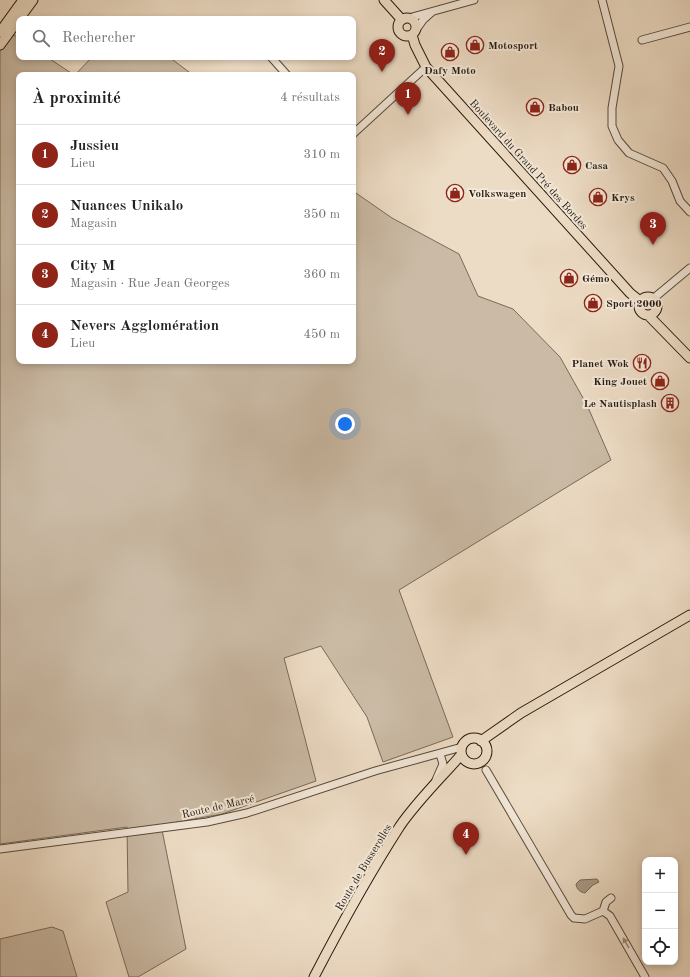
<!DOCTYPE html>
<html lang="fr">
<head>
<meta charset="utf-8">
<style>
	:root { --surface:#fff; --page:#f6f6f6; --text:#222; --muted:#767676; --line:#e0e0e0; --accent:#8f2418 }
	body { margin:0; font-family:"Old Standard TT",serif; background:var(--page); color:var(--text) }
	.controls { position:absolute; right:12px; bottom:12px; display:grid; overflow:hidden; border-radius:8px; box-shadow:0 2px 6px #0003 }
	.controls button { width:36px; height:36px; display:grid; place-items:center; padding:0; border:0; border-bottom:1px solid var(--line); background:var(--surface); color:var(--text); font:20px sans-serif }
	.you { position:absolute; left:345px; top:424px; width:14px; height:14px; margin:-10px; border:3px solid #fff; border-radius:50%; background:#1a73e8; box-shadow:0 0 0 6px #1a73e833 }
	.badge { display:grid; place-items:center; width:26px; height:26px; border-radius:50%; background:var(--accent); color:#fff; font-size:13px; font-weight:700 }
	.pin { position:absolute; translate:-50% -33px; filter:drop-shadow(0 1px 2px #0008) }
	.pin::after { content:''; position:absolute; top:21px; width:14px; height:12px; background:inherit; clip-path:polygon(0 0,100% 0,50% 100%) }
	.list { margin:0; padding:0; list-style:none }
	h2 { display:flex; justify-content:space-between; align-items:center; height:52px; margin:0; padding:0 16px; font-size:17px }
	h2 small { font-size:13px; font-weight:400; color:var(--muted) }
	.list li { display:grid; grid-template-columns:26px 1fr auto; gap:12px; align-items:center; box-sizing:border-box; height:60px; padding:0 16px; border-top:1px solid var(--line) }
	.list b { display:block; font-size:15px; white-space:nowrap }
	.list p { margin:0; font-size:13px; white-space:nowrap; color:var(--muted) }
	.list em { font-size:13px; font-style:normal; color:var(--muted) }
	.icon { flex:none; width:22px; height:22px; fill:none; stroke:currentColor; stroke-width:2; stroke-linecap:round; stroke-linejoin:round }
	.map { position:relative; flex:none; width:690px; height:977px; overflow:hidden }
	.search { position:absolute; background:var(--surface); box-shadow:0 2px 6px #0003; left:16px; top:16px; width:340px; height:44px; display:flex; align-items:center; gap:10px; box-sizing:border-box; padding:0 14px; border-radius:8px; color:var(--muted); font-size:15px }
	.panel { position:absolute; background:var(--surface); box-shadow:0 2px 6px #0003; left:16px; top:72px; width:340px; height:292px; border-radius:8px }
	.map>svg:first-child { display:block }
</style>
</head>
<body>
<div class="map">
<svg width="690" height="977" viewBox="0 0 690 977">
	<rect width="100%" height="100%" fill="#eddcc5"/>
	<filter id="stains"><feTurbulence type="fractalNoise" baseFrequency=".005" numOctaves="4"/><feColorMatrix values="0 0 0 0 .2 0 0 0 0 .09 0 0 0 0 .02 0 0 0 .5 -.17"/></filter>
	<radialGradient id="worn" r=".72"><stop offset=".6" stop-color="#630" stop-opacity="0"/><stop offset="1" stop-color="#630" stop-opacity=".3"/></radialGradient>
	<!-- green -->
	<path fill="#cbbba6" stroke="#786a5a" d="M0,27L19,38V57H47L74,75H19V361H353V191L392,218L459,254L478,296L513,309L560,357L587,405L611,460L399,590L453,737L383,762L367,717L321,646L284,658L316,781L222,814L161,825L186,949L138,977H129L106,902L128,892L127,827L0,844Z
		M92,57H169L193,75H75Z
		M52,927L63,931L77,977H0V939Z"/>
	<!-- water -->
	<path fill="#a99a86" stroke="#746756" d="M597,879L599,882L593,885L585,893C580,892 577,890 576,884L580,880Z"/>
	<g fill="none" stroke-linecap="round" stroke-linejoin="round">
		<defs>
			<path id="minor" d="M602,0L619,66L612,108V126L618,140L629,153L663,168L672,181L680,201L690,212
				M405,19L474,0
				M416,30L423,20L432,12
				M642,40L690,27
				M271,57L287,75
				M353,134L426,67
				M654,298L690,268
				M486,770L571,915L574,918L585,919L603,911L610,916L645,977
				M436,780L443,764L440,754
				M0,849L207,822L247,813L375,771L462,747
				M603,911L606,902L611,898"/>
			<path id="major" d="M384,0L402,20
				M398 27a9 9 0 1 1 18 0a9 9 0 1 1-18 0Z
				M0,32L23,0
				M412,35L415,45L426,67L630,293L640,301
				M0,45L33,0
				M639 306a9 9 0 1 1 18 0a9 9 0 1 1-18 0Z
				M648,315L690,358
				M461 751a13 13 0 1 1 26 0a13 13 0 1 1-26 0Z
				M481,741L521,713L690,615
				M314,977C340,927 369,874 400,826C418,800 441,778 461,755"/>
		</defs>
		<!-- minor casing -->
		<use href="#minor" stroke="#574a3b" stroke-width="9"/>
		<!-- major casing -->
		<use href="#major" stroke="#251a0d" stroke-width="11"/>
		<!-- minor -->
		<use href="#minor" stroke="#f3e8d9" stroke-width="7"/>
		<!-- major -->
		<use href="#major" stroke="#eddcc5" stroke-width="9"/>
	</g>
	<!-- one-way arrows -->
	<defs><path id="oneway-solid" d="M-6-.8H1V-3.2L6.5 0L1 3.2V.8H-6Z"/></defs>
	<use fill="#968b7d" href="#oneway-solid" transform="translate(626 943) rotate(-120)"/>
	<!-- icons -->
	<defs>
		<symbol id="shop-ring" viewBox="-11 -11 22 22"><circle r="9.5" fill="#f3e8d9" stroke="#8f2418" stroke-width="1.5"/><path d="M-5-2.5h2.3a2.7 3.5 0 0 1 5.4 0H5L5.5 6h-11ZM-1.5-2.5h3a1.5 2.3 0 0 0-3 0Z" fill="#8f2418"/></symbol>
		<symbol id="restaurant-ring" viewBox="-11 -11 22 22"><circle r="9.5" fill="#f3e8d9" stroke="#8f2418" stroke-width="1.5"/><path d="M-5-6h1v4h1v-4h1v4h1v-4h1v5L-1.5 .5V6h-2V.5L-5-1ZM5-6V6H3V1.5H1.5Q1.5-4 5-6Z" fill="#8f2418"/></symbol>
		<symbol id="building-ring" viewBox="-11 -11 22 22"><circle r="9.5" fill="#f3e8d9" stroke="#8f2418" stroke-width="1.5"/><path d="M-4-6H4V6H1V3H-1V6H-4ZM-2.5-4.3h1.7v1.8h-1.7ZM.8-4.3h1.7v1.8H.8ZM-2.5-1h1.7V.8h-1.7ZM.8-1h1.7V.8H.8Z" fill="#8f2418"/></symbol>
	</defs>
	<g fill-rule="evenodd">
		<use href="#shop-ring" x="465" y="35" width="20" height="20"/>
		<use href="#shop-ring" x="440" y="42" width="20" height="20"/>
		<use href="#shop-ring" x="525" y="97" width="20" height="20"/>
		<use href="#shop-ring" x="562" y="155" width="20" height="20"/>
		<use href="#shop-ring" x="445" y="183" width="20" height="20"/>
		<use href="#shop-ring" x="588" y="187" width="20" height="20"/>
		<use href="#shop-ring" x="559" y="268" width="20" height="20"/>
		<use href="#shop-ring" x="583" y="293" width="20" height="20"/>
		<use href="#restaurant-ring" x="632" y="353" width="20" height="20"/>
		<use href="#shop-ring" x="650" y="371" width="20" height="20"/>
		<use href="#building-ring" x="660" y="393" width="20" height="20"/>
	</g>
	<g text-anchor="middle" stroke-width="4" stroke-linejoin="round" paint-order="stroke">
		<!-- poi labels -->
		<g font-size="11" font-weight="bold" fill="#251a0d" stroke="#f3e8d9" text-anchor="start">
			<text x="488" y="49">Motosport</text>
			<text x="450" y="74" text-anchor="middle">Dafy Moto</text>
			<text x="548" y="111">Babou</text>
			<text x="585" y="169">Casa</text>
			<text x="468" y="197">Volkswagen</text>
			<text x="611" y="201">Krys</text>
			<text x="582" y="282">Gémo</text>
			<text x="606" y="307">Sport 2000</text>
			<text x="629" y="367" text-anchor="end">Planet Wok</text>
			<text x="647" y="385" text-anchor="end">King Jouet</text>
			<text x="657" y="407" text-anchor="end">Le Nautisplash</text>
		</g>
		<!-- street labels -->
		<g font-size="11" fill="#251a0d" stroke="#f3e8d9">
			<text transform="translate(529 164) rotate(48)" y="4">Boulevard du Grand Pré des Bordes</text>
			<text transform="translate(218 806) rotate(-13)" y="4">Route de Marcé</text>
			<text transform="translate(363 867) rotate(-59)" y="4">Route de Busserolles</text>
		</g>
	</g>
	<rect width="100%" height="100%" filter="url(#stains)"/>
	<rect width="100%" height="100%" fill="url(#worn)"/>
</svg>
<div class="controls">
<button>+</button>
<button>−</button>
<button><svg class="icon" aria-label="locate" viewBox="0 0 24 24"><circle cx="12" cy="12" r="6"/><path d="M12 2v4M12 18v4M2 12h4M18 12h4"/></svg></button>
</div>
<div class="you"></div>
<div class="pin badge" style="left:408px;top:115px">1</div>
<div class="pin badge" style="left:382px;top:72px">2</div>
<div class="pin badge" style="left:653px;top:245px">3</div>
<div class="pin badge" style="left:466px;top:855px">4</div>
<div class="search"><svg class="icon" aria-label="search" viewBox="0 0 24 24"><circle cx="10" cy="10" r="6"/><path d="M15 15l6 6"/></svg>Rechercher</div>
<section class="panel">
<h2>À proximité<small>4 résultats</small></h2>
<ul class="list">
<li><span class="badge">1</span><div><b>Jussieu</b><p>Lieu</p></div><em>310 m</em></li>
<li><span class="badge">2</span><div><b>Nuances Unikalo</b><p>Magasin</p></div><em>350 m</em></li>
<li><span class="badge">3</span><div><b>City M</b><p>Magasin · Rue Jean Georges</p></div><em>360 m</em></li>
<li><span class="badge">4</span><div><b>Nevers Agglomération</b><p>Lieu</p></div><em>450 m</em></li>
</ul>
</section>
</div>
</body>
</html>
